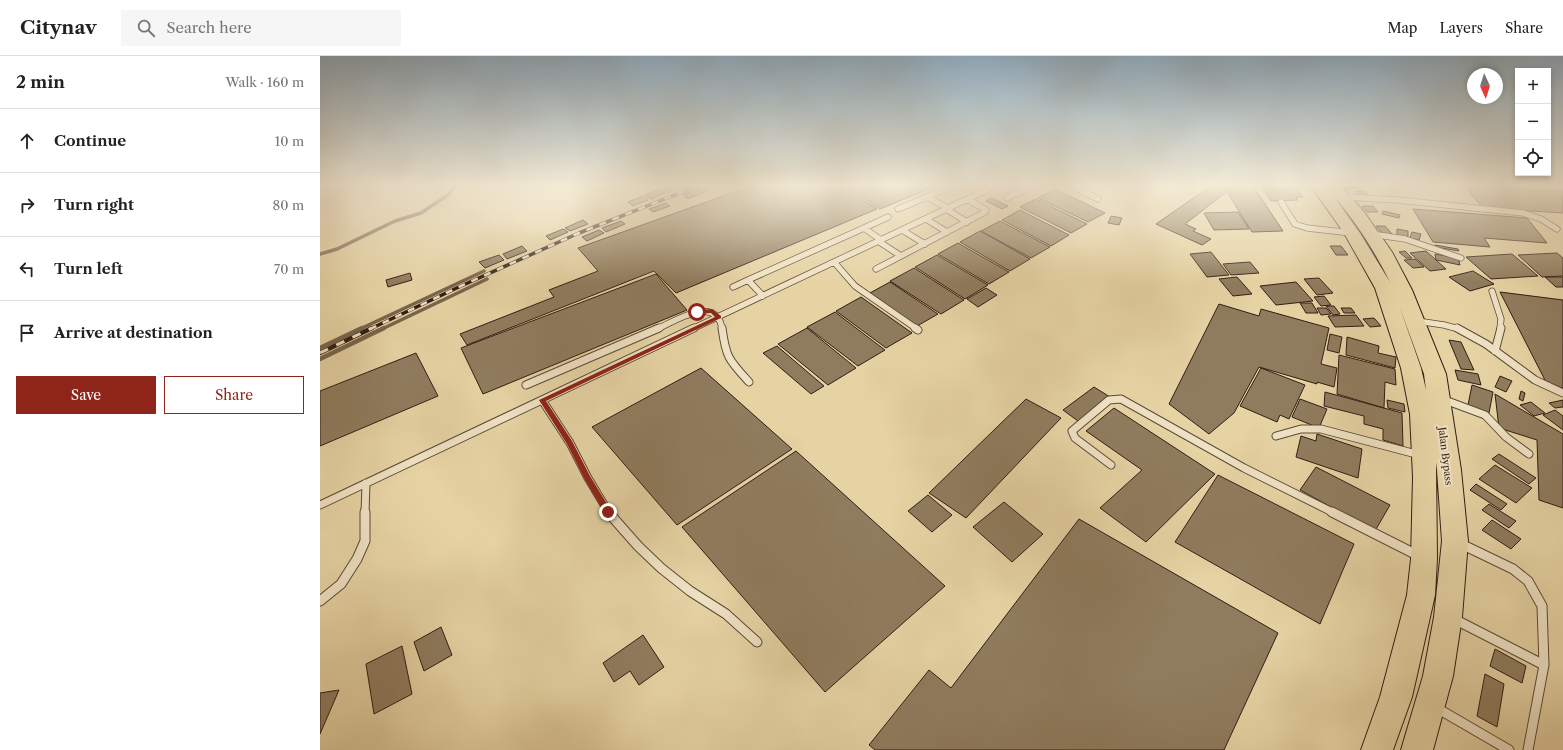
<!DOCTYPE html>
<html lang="en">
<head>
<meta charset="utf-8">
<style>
	:root { --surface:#fff; --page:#f6f6f6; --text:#222; --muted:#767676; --line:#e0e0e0; --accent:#8f2418 }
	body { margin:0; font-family:"Libre Caslon Text",serif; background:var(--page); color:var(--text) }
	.controls { position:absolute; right:12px; top:12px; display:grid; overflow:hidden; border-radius:0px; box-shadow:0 2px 6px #0003 }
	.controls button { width:36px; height:36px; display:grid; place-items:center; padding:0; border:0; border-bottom:1px solid var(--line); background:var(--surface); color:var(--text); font:20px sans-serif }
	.compass { position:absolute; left:1147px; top:12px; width:36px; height:36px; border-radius:50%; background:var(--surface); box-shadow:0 2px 6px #0003; rotate:176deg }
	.stop { position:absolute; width:12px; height:12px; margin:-9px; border:3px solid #8f2418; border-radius:50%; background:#fff }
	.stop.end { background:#8f2418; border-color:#fff; box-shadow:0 1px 4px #0008 }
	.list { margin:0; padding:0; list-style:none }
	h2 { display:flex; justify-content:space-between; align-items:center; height:52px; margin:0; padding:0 16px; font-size:17px }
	h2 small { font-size:13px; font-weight:400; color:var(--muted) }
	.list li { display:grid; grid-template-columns:26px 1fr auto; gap:12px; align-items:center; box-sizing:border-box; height:64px; padding:0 16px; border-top:1px solid var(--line) }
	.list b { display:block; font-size:15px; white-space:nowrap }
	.list em { font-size:13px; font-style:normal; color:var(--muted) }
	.actions { display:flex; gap:8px; padding:12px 16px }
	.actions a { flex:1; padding:9px 0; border:1px solid var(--accent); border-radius:0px; text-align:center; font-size:14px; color:var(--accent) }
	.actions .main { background:var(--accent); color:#fff }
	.icon { flex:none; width:22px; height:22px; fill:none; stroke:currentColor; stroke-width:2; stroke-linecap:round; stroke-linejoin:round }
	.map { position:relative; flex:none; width:1243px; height:694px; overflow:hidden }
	header { display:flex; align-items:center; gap:24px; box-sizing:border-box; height:56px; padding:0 20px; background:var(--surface); border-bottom:1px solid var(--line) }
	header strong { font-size:19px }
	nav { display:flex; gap:22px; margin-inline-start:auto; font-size:14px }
	.search { width:280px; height:36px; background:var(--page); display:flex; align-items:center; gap:10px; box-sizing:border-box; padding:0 14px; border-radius:0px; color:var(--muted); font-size:15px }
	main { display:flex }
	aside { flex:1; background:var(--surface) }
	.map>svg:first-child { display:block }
</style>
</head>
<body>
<header>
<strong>Citynav</strong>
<div class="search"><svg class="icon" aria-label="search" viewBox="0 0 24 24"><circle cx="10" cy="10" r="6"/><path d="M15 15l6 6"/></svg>Search here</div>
<nav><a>Map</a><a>Layers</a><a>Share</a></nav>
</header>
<main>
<aside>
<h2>2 min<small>Walk · 160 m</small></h2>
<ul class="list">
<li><svg class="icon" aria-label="ahead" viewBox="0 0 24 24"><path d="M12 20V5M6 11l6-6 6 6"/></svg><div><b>Continue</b></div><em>10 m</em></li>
<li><svg class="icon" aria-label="right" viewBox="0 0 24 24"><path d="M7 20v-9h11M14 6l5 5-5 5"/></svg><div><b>Turn right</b></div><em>80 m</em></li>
<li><svg class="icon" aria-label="left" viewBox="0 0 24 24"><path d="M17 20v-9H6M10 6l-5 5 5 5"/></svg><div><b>Turn left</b></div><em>70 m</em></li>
<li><svg class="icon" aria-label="arrive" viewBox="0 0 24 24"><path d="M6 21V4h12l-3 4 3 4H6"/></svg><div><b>Arrive at destination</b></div></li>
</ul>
<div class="actions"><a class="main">Save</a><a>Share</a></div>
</aside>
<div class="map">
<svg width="1243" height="694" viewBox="0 0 1243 694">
	<rect width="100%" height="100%" fill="#e6d3a4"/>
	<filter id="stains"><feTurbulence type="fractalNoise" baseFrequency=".005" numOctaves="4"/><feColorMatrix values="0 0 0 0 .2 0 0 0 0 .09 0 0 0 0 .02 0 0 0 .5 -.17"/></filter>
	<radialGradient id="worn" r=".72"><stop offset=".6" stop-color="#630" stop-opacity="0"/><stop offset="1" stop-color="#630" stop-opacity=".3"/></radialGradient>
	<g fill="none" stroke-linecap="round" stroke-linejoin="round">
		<!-- stream-far1 -->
		<path stroke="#78654d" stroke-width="3.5" d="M0,198L17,193L75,165L101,157L129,138L135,130
			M40,273L164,215
			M62,273L167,223"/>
		<!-- stream -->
		<path stroke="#78654d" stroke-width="4.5" d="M0,292L42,272
			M0,303L64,272"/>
	</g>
	<!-- building -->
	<path fill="#8f7c5e" stroke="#301d13" d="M350,130H359L360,131L347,136L343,132Z
		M431,130H521L557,153L356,237L334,215L147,289L140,278L234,241L229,234L278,215L258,192Z
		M525,130H616L560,153Z
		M891,130H935L938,133L909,134L865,168L876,173L873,175L891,183L882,189L836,168Z
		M941,130H967L969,132L975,131L983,141H976L978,144L951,145Z
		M1016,130H1039L1041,132L1018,133Z
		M1155,130L1241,135L1243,136V157L1163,152L1147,133H1157Z
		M383,131L389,134L368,143L363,139Z
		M339,133L345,137L331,143L325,139Z
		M735,133L785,157L768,166L718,142Z
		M1035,135H1044L1050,141H1041Z
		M907,136H937L963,175L932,176Z
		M323,140L328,144L313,150L308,146Z
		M672,142L688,150L682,153L666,145Z
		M716,143L767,168L751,177L700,151Z
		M346,147L350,150L333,156L329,153Z
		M1042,150H1053L1058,156H1047Z
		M1093,153L1207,162L1227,187L1164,182L1170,191L1113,186Z
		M700,154L749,179L731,190L682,164Z
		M1063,155L1080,159L1079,162L1062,158Z
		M918,156L929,173L894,174L884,157Z
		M791,160L802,162L799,169L788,167Z
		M263,164L268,168L250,175L245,172Z
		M301,165L305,168L286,176L282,172Z
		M680,165L730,191L711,202L661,175Z
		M1056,170H1065L1072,178H1063Z
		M243,173L248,176L230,184L226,180Z
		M1077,173L1088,175V181L1077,179Z
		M279,174L284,177L267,185L262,181Z
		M660,175L710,203L690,215L640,186Z
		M1092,176L1101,178L1099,184L1090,182Z
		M638,187L689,216L669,228L618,198Z
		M1115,189L1138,193L1139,195L1115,191Z
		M202,190L207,195L187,203L183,198Z
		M1010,190H1021L1028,199H1016Z
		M1085,195L1092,202H1086L1079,196Z
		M1106,195L1126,213L1110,215L1090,197Z
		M891,196L909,219L887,221L870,198Z
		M1237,197L1243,202V220L1222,221L1198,199Z
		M1115,198L1138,202L1140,209L1116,204Z
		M1192,198L1218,220L1171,223L1146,201Z
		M179,199L184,204L165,212L159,206Z
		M617,199L668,229L645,243L595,211Z
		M1095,203L1104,211L1093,212L1084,204Z
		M930,206L939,217L911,219L903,208Z
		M594,212L644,244L621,258L570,225Z
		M1153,215L1174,228L1150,235L1129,221Z
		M90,217L92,224L68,231L66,224Z
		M336,218L367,254L163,338L141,292Z
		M917,221L932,238L913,240L899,223Z
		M1225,221H1243V231H1236Z
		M999,222L1013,237L997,239L984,223Z
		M570,226L618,258L597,270L550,237Z
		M976,226L993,245L956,249L940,230Z
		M666,232L677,239L658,251L647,243Z
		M1180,236L1243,244V332L1228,330Z
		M1004,240L1011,249L1001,250L994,241Z
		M541,241L592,277L566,292L516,255Z
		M980,247H992L998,257H986Z
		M899,248L939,260L941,253L1009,272L1001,308L1017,312L1014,331L997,326V328L939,311L914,357L889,378L849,348Z
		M1006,250H1014L1020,258L1013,259Z
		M997,252H1006L1011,258L1001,259Z
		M1021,252H1031L1035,257H1024Z
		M515,256L565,294L538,310L487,271Z
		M1036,259L1044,270L1015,271L1008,260Z
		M1054,262L1061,270L1050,271L1043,263Z
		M487,272L536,312L508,329L458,288Z
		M1010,278L1022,281L1019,297L1007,294Z
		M1027,281L1059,290L1058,297L1076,301L1075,312L1026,299Z
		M1129,284L1141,286L1154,314L1141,313Z
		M457,290L504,330L491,338L443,297Z
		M96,297L118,340L0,390V335Z
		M1019,299L1075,313L1076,329L1065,326L1064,352L1017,338Z
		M381,312L472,393L357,469L272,371Z
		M941,312L985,329L969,363L960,359L957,366L920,350Z
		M1135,314L1158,318L1161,329L1138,324Z
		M1180,320L1192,325L1186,336L1175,331Z
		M1152,329L1173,336L1169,357L1148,349Z
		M774,331L790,341L758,365L743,354Z
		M1201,335L1205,337L1203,345L1199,343Z
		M1005,336L1082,357L1083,390L1063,384V373L1044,368V360L1004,350Z
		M1175,338L1243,378V452L1219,444L1217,384L1179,372Z
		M706,343L741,362L646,462L609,437Z
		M980,343L1007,353L999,372L972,361Z
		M1067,344L1084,348L1085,356L1068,352Z
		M1243,344V351L1235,352L1229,347Z
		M1211,346L1225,357L1214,360L1200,349Z
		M794,352L895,418L826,486L780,452L822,414L766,375Z
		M1235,354L1243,360V374L1223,359Z
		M997,378L1042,393L1038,422L976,401L981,380L996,385Z
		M476,395L625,530L505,636L362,471Z
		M1179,398L1216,422L1209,428L1172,403Z
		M1175,409L1212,432L1196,447L1159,423Z
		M996,411L1070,449L1055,475L980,434Z
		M898,419L1034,488L1000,568L855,486Z
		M1156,428L1187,448L1181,454L1150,434Z
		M608,439L632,459L612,476L588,455Z
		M684,446L723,478L692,506L653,471Z
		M1169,448L1196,465L1189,472L1162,454Z
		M759,463L958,577L904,694H555L549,689L609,614L631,632Z
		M1172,464L1201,483L1191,493L1162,474Z
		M121,571L132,599L104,615L94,586Z
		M323,579L344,611L319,629L310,615L294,626L283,607Z
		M82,590L92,638L54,658L46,608Z
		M1175,593L1206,610L1202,627L1170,610Z
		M1165,618L1184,628L1177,671L1157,660Z
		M19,634L0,678V637Z"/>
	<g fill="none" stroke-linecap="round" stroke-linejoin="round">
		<defs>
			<path id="lane-far2" d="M752,130L778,143
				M1023,141L1078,144L1203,157L1221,163L1237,173
				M687,142L712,130
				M961,146L975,168L987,172L1032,177
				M628,152L607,141L632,130
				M578,153L607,141
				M626,153L647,166
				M606,163L627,176
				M544,172L568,161
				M582,174L605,188
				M1051,178L1085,183L1141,202
				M558,185L581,200
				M514,206L535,230L597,273
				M556,213L665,156L666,154L647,143
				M413,231L428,224
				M1172,235L1181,263L1180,273
				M443,240L428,224L544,172L561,184
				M1097,265L1124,269L1139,273
				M337,273C355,265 397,238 402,273
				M372,273L675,130"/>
			<path id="lane-far1" d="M402,272C406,302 409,304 429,326
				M595,272L598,274
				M1137,272L1166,288L1215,324L1243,337
				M1175,295L1181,272
				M206,329L339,272
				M1122,343L1165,359L1186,381L1209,398
				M222,344L250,387L268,422L289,457
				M956,380L981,373H1001L1100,399
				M791,409L755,382L752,375L789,344L801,343L924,412L1014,457
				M0,449L374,272
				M45,457L46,427"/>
			<path id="lane" d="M288,456L318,490L341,512L370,535L406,558L437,586
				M1012,456L1099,500
				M1139,487L1193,513L1208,525L1222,550L1224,609L1208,694
				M0,545L21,528L37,503L45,485V456
				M1134,563L1224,609
				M1115,651L1189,694"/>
			<path id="highway" d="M991,130H1021L1044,156L1072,196L1092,234L1126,318L1141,414L1148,485L1142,561L1133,620L1113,694H1081L1103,620L1114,561L1122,485L1117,414L1116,407L1117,503L1115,539L1092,641L1073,694H1041L1060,641L1087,539L1091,503L1093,421L1090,358L1081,312L1055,232L1024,177ZM1013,139C1036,166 1054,194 1070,226L1040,177ZM1079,249L1104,318L1106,334L1101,312Z"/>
		</defs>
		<!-- lane-far2 casing -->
		<use href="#lane-far2" stroke="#5e4a37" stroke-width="7"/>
		<!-- lane-far1 casing -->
		<use href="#lane-far1" stroke="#5e4a37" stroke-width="9"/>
		<!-- lane casing -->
		<use href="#lane" stroke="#5e4a37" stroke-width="11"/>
		<!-- highway casing -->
		<use href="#highway" stroke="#301d13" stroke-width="2"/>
		<!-- lane-far2 -->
		<use href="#lane-far2" stroke="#efe2c4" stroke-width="5.5"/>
		<!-- lane-far1 -->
		<use href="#lane-far1" stroke="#efe2c4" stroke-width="7"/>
		<!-- lane -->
		<use href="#lane" stroke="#efe2c4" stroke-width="9"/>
		<!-- highway -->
		<use href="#highway" fill="#e6d3a4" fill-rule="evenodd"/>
		<defs>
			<path id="rail-far1" d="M50,273L141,230L259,177L377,130"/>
			<path id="rail" d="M0,297L52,272"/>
		</defs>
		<!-- rail-far1 casing -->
		<use href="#rail-far1" stroke="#301d13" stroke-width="3.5"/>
		<!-- rail casing -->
		<use href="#rail" stroke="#301d13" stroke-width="4.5"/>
		<!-- rail-far1 -->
		<use href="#rail-far1" stroke="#efe2c4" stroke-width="2.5" stroke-dasharray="7" stroke-linecap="butt"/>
		<!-- rail -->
		<use href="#rail" stroke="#efe2c4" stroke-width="3" stroke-dasharray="9" stroke-linecap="butt"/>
	</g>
	<!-- sky -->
	<linearGradient id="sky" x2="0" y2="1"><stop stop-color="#8ea8b9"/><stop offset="0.57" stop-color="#f4ebd6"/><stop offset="1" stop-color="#f4ebd6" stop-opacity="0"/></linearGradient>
	<rect width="1243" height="227" fill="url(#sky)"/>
	<!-- route -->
	<path fill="#8f2418" d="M392,253L401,260V262L226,345L252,385L270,420L292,456L291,458H285L265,424L247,388L219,344L395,261L391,257L377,258L374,256L377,254Z"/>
	<g text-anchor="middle" stroke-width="4" stroke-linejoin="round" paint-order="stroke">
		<!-- street labels -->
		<g font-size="10" fill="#301d13" stroke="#efe2c4">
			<text transform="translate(1126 400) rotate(83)" y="4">Jalan Bypass</text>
		</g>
	</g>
	<rect width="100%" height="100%" filter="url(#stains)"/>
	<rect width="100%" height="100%" fill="url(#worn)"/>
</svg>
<div class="controls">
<button>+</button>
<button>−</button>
<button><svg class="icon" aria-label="locate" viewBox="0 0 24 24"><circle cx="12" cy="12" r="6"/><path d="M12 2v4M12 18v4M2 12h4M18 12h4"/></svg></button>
</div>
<svg class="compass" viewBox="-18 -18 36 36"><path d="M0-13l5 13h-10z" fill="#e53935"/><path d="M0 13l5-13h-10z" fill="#767676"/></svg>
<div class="stop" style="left:377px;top:256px"></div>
<div class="stop end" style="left:288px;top:456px"></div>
</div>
</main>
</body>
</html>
